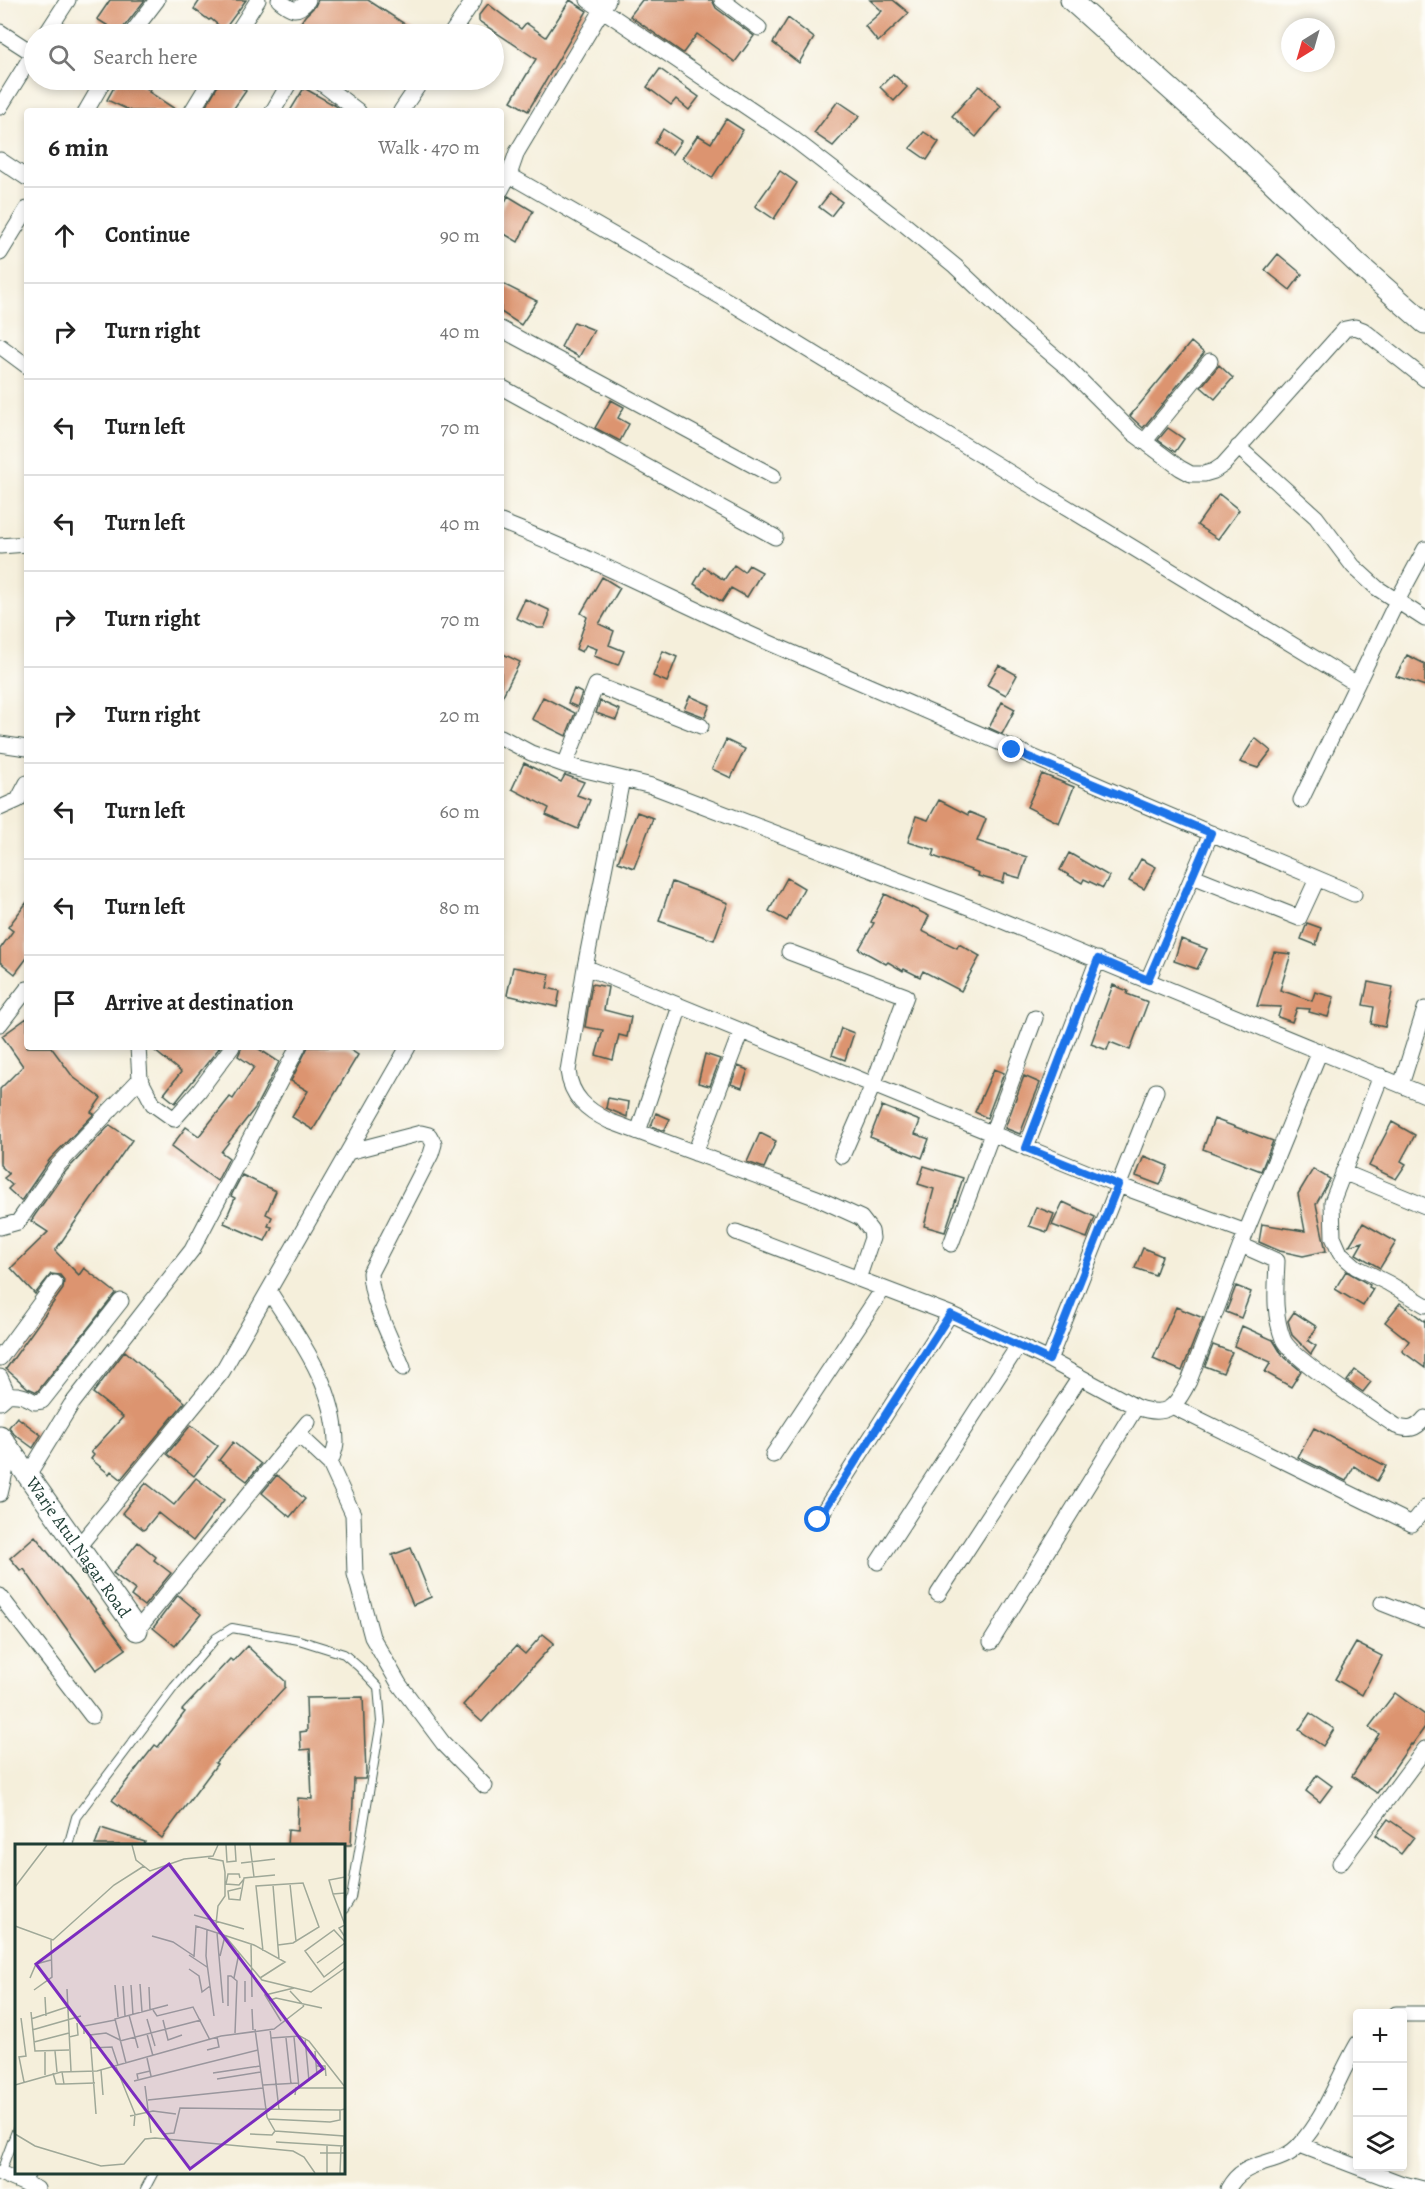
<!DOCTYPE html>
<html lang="en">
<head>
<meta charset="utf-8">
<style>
	:root { --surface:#fff; --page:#f2f2f2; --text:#222; --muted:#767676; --line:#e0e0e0 }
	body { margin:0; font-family:Alegreya,serif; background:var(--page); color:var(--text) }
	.controls { position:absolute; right:18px; bottom:18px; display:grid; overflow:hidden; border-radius:6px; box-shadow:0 3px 9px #0003 }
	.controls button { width:54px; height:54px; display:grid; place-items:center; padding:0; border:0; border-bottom:2px solid var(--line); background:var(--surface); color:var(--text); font:30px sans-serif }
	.compass { position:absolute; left:1281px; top:18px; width:54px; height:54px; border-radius:50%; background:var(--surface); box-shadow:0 3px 9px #0003; rotate:217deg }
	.stop { position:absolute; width:18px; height:18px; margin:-14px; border:4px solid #1a73e8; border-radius:50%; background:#fff }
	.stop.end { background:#1a73e8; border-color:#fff; box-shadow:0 2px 6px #0008 }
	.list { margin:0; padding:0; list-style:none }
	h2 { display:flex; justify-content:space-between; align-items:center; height:78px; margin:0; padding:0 24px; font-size:26px }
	h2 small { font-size:20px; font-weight:400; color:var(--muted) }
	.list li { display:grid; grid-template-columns:39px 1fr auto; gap:18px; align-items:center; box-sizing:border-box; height:96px; padding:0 24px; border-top:2px solid var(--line) }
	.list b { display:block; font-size:22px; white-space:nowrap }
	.list em { font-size:20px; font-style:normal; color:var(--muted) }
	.icon { flex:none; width:33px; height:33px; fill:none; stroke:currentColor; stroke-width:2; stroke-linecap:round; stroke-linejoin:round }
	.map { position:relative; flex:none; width:1425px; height:2189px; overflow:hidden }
	.search { position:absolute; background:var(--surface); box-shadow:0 3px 9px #0003; left:24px; top:24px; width:480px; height:66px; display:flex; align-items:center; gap:15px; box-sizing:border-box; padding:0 21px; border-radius:33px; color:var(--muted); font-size:22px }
	.panel { position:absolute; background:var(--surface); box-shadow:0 3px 9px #0003; left:24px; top:108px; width:480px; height:942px; border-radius:6px }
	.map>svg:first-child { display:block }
</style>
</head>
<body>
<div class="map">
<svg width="1425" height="2189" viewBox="0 0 1425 2189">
	<rect width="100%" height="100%" fill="#fdfcf7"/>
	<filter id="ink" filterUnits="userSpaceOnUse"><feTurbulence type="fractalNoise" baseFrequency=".0167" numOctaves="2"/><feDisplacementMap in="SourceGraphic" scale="12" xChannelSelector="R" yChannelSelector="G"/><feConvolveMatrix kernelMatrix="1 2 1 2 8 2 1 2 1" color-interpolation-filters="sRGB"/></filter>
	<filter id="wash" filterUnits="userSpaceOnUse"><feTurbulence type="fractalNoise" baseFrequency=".008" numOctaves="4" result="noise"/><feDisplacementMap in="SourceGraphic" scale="24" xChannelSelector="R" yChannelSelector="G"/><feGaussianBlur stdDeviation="1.35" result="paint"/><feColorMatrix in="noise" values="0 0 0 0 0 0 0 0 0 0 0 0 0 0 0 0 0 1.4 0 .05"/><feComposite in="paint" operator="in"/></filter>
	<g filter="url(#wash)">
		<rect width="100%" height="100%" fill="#f5efdb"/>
		<g id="blocks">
			<!-- building -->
			<path fill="#dc946f" d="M110,0H145L123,28L121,34L97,19Z
				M200,0H246L224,30L211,19L209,20L194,9Z
				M318,0H368L420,34H313L299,25L305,16L315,6Z
				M570,0L587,11L528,111L511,101L536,59L479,21V15L488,4L521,29L526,23L546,37Z
				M642,0H712L716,8L754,36L735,62L697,34L683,53L630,16Z
				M870,0H893L909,13L878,42L865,26L882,11Z
				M788,18L814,38L799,63L773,43Z
				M660,69L699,97L689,110L676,99L671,105L647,87Z
				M893,74L907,87L894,101L880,87Z
				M118,80H131L150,90L149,92L178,111H131L107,100Z
				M221,80H231L246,91L232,111H203Z
				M979,86L1001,106L976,137L952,116Z
				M304,88L336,106L342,111H290Z
				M838,101L860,116L833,146L814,133Z
				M726,119L743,130L712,178L682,158L698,135L711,143Z
				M663,129L681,141L672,154L655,143Z
				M924,132L939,142L927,160L910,148Z
				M780,171L797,183L774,219L755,206Z
				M830,193L842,202L831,216L819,207Z
				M508,196L533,211L518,242L501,232V210Z
				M1278,254L1302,274L1290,290L1265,270Z
				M501,283L537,301L521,325L501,312Z
				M574,322L594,330L579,357L561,347Z
				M1191,342L1204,353L1143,428L1130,416Z
				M1219,365L1233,378L1215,399L1201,387Z
				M611,400L624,407L618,418L629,424L620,441L595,428Z
				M1168,428L1184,439L1175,452L1158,440Z
				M1219,494L1239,510L1218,539L1197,525Z
				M734,565L744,572L749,565L762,572L747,597L731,588L722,602L694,584L704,567L724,580Z
				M602,577L620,588L599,624L614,631L609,645L624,651L618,665L594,656L597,649L586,645L582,652L576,649L587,617L581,613Z
				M525,599L549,610V616L544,628H538L516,618Z
				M663,651L677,657L667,682L653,676Z
				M501,653L520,662L501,699Z
				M1407,655L1425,664V686L1396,676Z
				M999,665L1017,675L1006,695L987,685Z
				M574,689L582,693L577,707L568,703Z
				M690,696L710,705L705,717L684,709Z
				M543,697L575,713L566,736L532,719Z
				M600,701L620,710L616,720L596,713Z
				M1002,702L1015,709L1002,734L989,728Z
				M1255,738L1271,751L1258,768L1240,762Z
				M726,740L745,749L731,778L712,769Z
				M524,763L561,782L565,775L584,782L577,795L590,800L578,829L546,815L549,808L512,789Z
				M1042,774L1074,787L1059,823L1027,807Z
				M939,800L968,815L969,812L986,819L977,841L1027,857L1020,878L1005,874L1003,883L978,876L979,873L933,856L935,850L908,842L916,816L928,820Z
				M637,812L653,818L634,868L618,862Z
				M1069,853L1109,876L1103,888L1084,879L1082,883L1060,870Z
				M1141,859L1156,867L1144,889L1129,881Z
				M787,878L804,888L787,921L769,911Z
				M672,882L728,903L714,940L659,921Z
				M885,894L929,916L922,931L957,948L959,944L980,956L961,991L923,971L920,977L904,969L903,971L888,962L886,964L859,949L874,923L871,922Z
				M27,902V958L15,974L0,962V949L13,931L8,927Z
				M1307,923L1321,928L1316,945L1301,939Z
				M1181,939L1207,949L1197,969L1174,961Z
				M1274,952L1291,954L1280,990L1312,1001L1315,992L1334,997L1328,1017L1309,1012L1310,1009L1297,1008L1292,1022L1278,1017L1281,1007L1257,1006Z
				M513,967L550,974L547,988L560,991L557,1007L507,995Z
				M1368,982L1393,987L1385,1027L1371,1024L1374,1007L1363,1005Z
				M592,984L608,987L604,1010L631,1017L627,1037L619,1035L613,1060L596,1055L603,1030L585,1027Z
				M1113,985L1128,991L1127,994L1148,1002L1130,1050L1110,1042L1107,1050L1091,1044Z
				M27,1018V1047H51L73,1077L101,1098L91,1112L94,1114L50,1159L21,1201L8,1189L12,1185L4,1178L9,1174L0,1165V1089L23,1066L2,1036Z
				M841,1028L854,1033L845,1060L832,1055Z
				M150,1047H220L175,1103L164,1094L181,1072Z
				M242,1047H256L279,1062L255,1108L221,1152L229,1158L217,1181L171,1147L186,1127L199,1136L230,1097L233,1099L254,1067L238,1056Z
				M308,1047H346L358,1055L313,1130L292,1117L308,1091L291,1081Z
				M705,1054L720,1059L710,1086L698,1083Z
				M738,1066L748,1070L742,1088L731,1084Z
				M994,1069L1004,1073L987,1118L975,1112Z
				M1024,1076L1040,1083L1020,1134L1005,1128Z
				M608,1098L629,1102L627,1117L606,1108Z
				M882,1106L920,1121L915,1134L929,1139L922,1158L870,1137Z
				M656,1113L670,1119L664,1131L651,1126Z
				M1214,1119L1273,1141L1261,1171L1203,1149Z
				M1392,1122L1415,1135L1401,1161L1406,1164L1396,1179L1369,1166Z
				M110,1125L132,1140L55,1251L79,1275L84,1268L116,1293L37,1392L28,1388L6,1369L63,1289L64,1280L60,1275L51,1274L35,1294L11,1268L48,1232L31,1221L35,1215L66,1171Z
				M760,1133L776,1141L764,1168L747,1162Z
				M1144,1156L1168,1166L1160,1185L1136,1176Z
				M924,1166L963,1178L945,1232L924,1226L934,1189L918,1184Z
				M1313,1169L1330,1179L1316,1204L1326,1251L1303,1256L1280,1251L1259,1242L1262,1224L1305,1231L1298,1194Z
				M242,1175L276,1191L266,1214L272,1217L268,1226L272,1227L265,1241L224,1223L235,1198L231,1196Z
				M1063,1202L1095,1217L1087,1238L1052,1225Z
				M1036,1207L1054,1214L1047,1232L1029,1226Z
				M1363,1223L1396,1242L1380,1268L1356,1254L1363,1242L1349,1246Z
				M1143,1248L1162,1256L1155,1275L1135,1268Z
				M1346,1271L1370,1285L1369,1287L1373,1289L1363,1306L1335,1289Z
				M1236,1286L1251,1292L1241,1318L1226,1312Z
				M1400,1303L1424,1321L1425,1320V1368L1402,1351L1409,1341L1385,1322Z
				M1176,1307L1203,1318L1182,1371L1153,1359Z
				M1294,1312L1317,1327L1308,1341L1316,1346L1311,1354L1292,1335L1288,1321Z
				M1242,1326L1273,1340L1282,1355L1301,1371L1291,1387L1265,1372L1271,1362L1234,1346Z
				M1213,1345L1232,1352L1223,1373L1205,1366Z
				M125,1351L185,1402L121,1479L111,1471L109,1474L91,1459L94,1455L91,1452L123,1417L93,1393Z
				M1355,1370L1371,1382L1363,1392L1347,1381Z
				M17,1417L41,1435L33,1448L14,1434L9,1427Z
				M191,1425L218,1446L194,1476L167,1454Z
				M1314,1428L1386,1466L1377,1481L1354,1466L1346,1481L1298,1457Z
				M233,1442L261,1464L247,1481L219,1460Z
				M277,1475L305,1499L290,1517L262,1493Z
				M196,1478L224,1500L193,1541L158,1513L144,1530L122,1513L146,1483L174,1505Z
				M35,1536L86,1600L87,1598L126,1649L96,1670L24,1569L21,1571L10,1558Z
				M138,1542L156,1557L154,1560L171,1573L144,1606L131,1596L135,1590L113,1573Z
				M411,1548L431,1597L413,1605L392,1555Z
				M178,1595L201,1614L175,1646L153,1628Z
				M543,1634L554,1643L482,1722L463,1705L516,1646L525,1654Z
				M1356,1643L1382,1656L1362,1695L1335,1679Z
				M247,1646L285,1681V1687L215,1763L217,1764L162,1838L112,1800L155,1745L158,1747L185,1712L182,1710L230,1659L233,1661Z
				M1395,1693L1425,1715V1727L1412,1745L1411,1744L1377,1793L1352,1776L1379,1734L1369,1727Z
				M363,1697L366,1773L365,1779H354L351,1845H287L288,1830L297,1831L298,1798L312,1799L310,1749L301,1750L300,1732L307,1731L306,1698Z
				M1310,1713L1334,1729L1323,1746L1299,1730Z
				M1317,1775L1332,1786L1320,1802L1306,1791Z
				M1388,1819L1414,1837L1401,1854L1376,1835Z
				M101,1828L145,1842L144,1845H95Z"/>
		</g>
	</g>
	<g filter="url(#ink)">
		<use href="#blocks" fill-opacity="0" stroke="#3f584d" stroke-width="1.5"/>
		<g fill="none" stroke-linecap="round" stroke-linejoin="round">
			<defs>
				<path id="lane" d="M68,1846L76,1817L174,1687L216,1638L232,1628L299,1640L344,1654L359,1667L378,1687L381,1722L351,1898L344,1909
					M0,2174L16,2131
					M26,2184L32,2172
					M145,2189L154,2172"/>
				<path id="street" d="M279,0C291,10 297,14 308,0
					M588,0L791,137L904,224L955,266L1017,325L1069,369L1133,433L1180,468L1191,474H1204L1214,471L1223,465L1345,329L1355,327L1363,330L1425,379
					M722,0L759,28
					M0,32L34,54
					M46,34L68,0
					M131,34L157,0
					M236,34L258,0
					M451,34L474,0
					M317,80L358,111
					M0,107L34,52
					M86,111L104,80
					M192,111L211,80
					M273,111L291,80
					M401,111L422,80
					M0,160L27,178
					M509,175L728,301L1357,684
					M501,190L509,175L517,152L608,0
					M0,253L27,209
					M501,329L773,476
					M0,346L27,366
					M501,387L775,537
					M1144,442L1210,361
					M1238,447L1316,517L1353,566L1377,588L1425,619
					M501,522C591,557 677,602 765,641C961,727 1157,811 1354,894
					M0,546L27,544
					M501,737L531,753L565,765L652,786L971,908L1425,1095
					M0,744L27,748
					M565,765L596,685L701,726
					M622,779L585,967L568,1071C571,1097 587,1110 609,1121L817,1198L861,1218L871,1231L872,1238L858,1279
					M1301,800L1397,601L1425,549
					M0,808L18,800L27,783
					M1193,876L1299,918L1317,879
					M789,952L906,996L873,1085L842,1156
					M585,967L1118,1185L1246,1232
					M1148,980L1211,833
					M0,1024L27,989
					M138,1047L140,1079L153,1104L174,1119L199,1091L232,1047
					M1381,1076L1332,1202L1333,1237L1340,1253L1356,1267L1388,1283L1425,1305
					M1401,1085L1425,1009
					M638,1132L680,1006
					M1026,1148L1098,959
					M348,1152L421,1133L429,1135L434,1144L431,1154L370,1273C371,1303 392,1340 403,1368
					M695,1153L741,1031
					M1343,1172L1425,1206
					M0,1227L18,1222L58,1165L140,1079
					M736,1232L950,1314L1049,1360L1136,1407C1167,1418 1175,1408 1189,1381L1246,1232L1320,1051
					M951,1244L1035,1018
					M1241,1245L1277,1261C1276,1288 1273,1313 1283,1339C1290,1358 1375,1411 1396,1426C1409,1431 1416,1429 1425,1418
					M269,1291C298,1337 335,1385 336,1442C336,1449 332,1457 330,1464
					M0,1358L55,1283
					M1049,1360L1156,1091
					M0,1377L8,1395
					M0,1402L8,1395C19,1394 25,1396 35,1402L42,1401L121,1301
					M1172,1406L1412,1524L1425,1508
					M298,1434L330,1464L353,1514L355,1574L372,1637L399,1684L443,1743L485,1786
					M773,1455L883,1289
					M28,1475L71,1405L192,1250L298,1047
					M0,1494L10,1451
					M818,1520L950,1314
					M78,1547L222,1372L408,1047
					M878,1562L1018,1346
					M938,1594L1080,1377
					M0,1596L92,1716
					M1382,1603L1425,1620
					M137,1630L308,1422
					M991,1642L1136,1407
					M1340,1863L1425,1749
					M1396,2014H1425
					M1300,2145L1400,2183L1423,2189
					M0,2173L37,2189
					M1228,2189C1245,2156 1279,2169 1300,2144C1325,2117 1339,2075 1358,2043"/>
				<g id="secondary">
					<path d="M1071,0L1234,146L1360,266L1425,323"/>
					<path id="s1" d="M0,1436L137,1630"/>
				</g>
			</defs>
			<!-- lane casing -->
			<use href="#lane" stroke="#3f584d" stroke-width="10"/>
			<!-- street casing -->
			<use href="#street" stroke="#3f584d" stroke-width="17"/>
			<!-- secondary casing -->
			<use href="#secondary" stroke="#3f584d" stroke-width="23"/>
			<!-- lane -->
			<use href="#lane" stroke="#fff" stroke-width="8"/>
			<!-- street -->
			<use href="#street" stroke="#fff" stroke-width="15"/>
			<!-- secondary -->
			<use href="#secondary" stroke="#fff" stroke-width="21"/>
		</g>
	</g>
	<g fill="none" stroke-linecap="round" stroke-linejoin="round" filter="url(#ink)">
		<!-- route -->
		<path stroke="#1a73e8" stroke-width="8" d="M818,1520L950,1314L1049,1360L1118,1185L1026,1148L1098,959L1148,980L1211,833L1012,750"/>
	</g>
	<g text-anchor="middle" stroke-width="5" stroke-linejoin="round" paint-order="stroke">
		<!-- street labels -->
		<g font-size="18" fill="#1f3d34" stroke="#fdfcf7">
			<text dy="6" stroke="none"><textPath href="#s1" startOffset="136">Warje Atul Nagar Road</textPath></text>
		</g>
	</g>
	<!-- overview -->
	<g transform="translate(15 1844)">
		<rect width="330" height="330" fill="#f5efdb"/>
		<path fill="none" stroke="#9fa898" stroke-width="1.5" d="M117,1L121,16L135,27L169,15L198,12L203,1M211,1L212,18L221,17L220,1M235,1L239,33M193,14L208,17L210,28V52L203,62L201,80L205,90M226,19L260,15M330,33L314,36L318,50L330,49M225,34L224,30H213L211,40L224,41L229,35M275,40L281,97M258,41L264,115M0,43L32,1M226,44L213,47L214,55L225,56L229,34L260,31M318,50L330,81L324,84L330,93M179,71L229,85M0,82L38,96L99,41L129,22M192,86L191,112L199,172M202,89L208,159M137,92L158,98L179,112M210,92L247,136L296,148L330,124M330,98L319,86L290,107L309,133L330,117M236,100L237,153M248,107L241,42L288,39L304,83L278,99L263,101M174,111L192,123M205,112L210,92M179,113L181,82L239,101L270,118L245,134M302,119L330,99M174,125L184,132L187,148L195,142M15,134L21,120L36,116M219,134L224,109M230,137V158M125,140L127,168M100,141L103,173M116,141L118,171M108,142L110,172M134,143L135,166M52,145L56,227M19,146L37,133L36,96M275,147L289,162M30,153L31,172M253,157L261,154L307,164M213,162V132H216L222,137L220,189M237,165L238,186M138,166L142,172L178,163L195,196M16,168L20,207L54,206M114,171L123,204M6,174L11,212L4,213L9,238M16,175L52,163M132,175L140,202M148,176L153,196L167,191M266,177L250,151L279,144M240,185L252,273L260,287M255,185L264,266M17,186L66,172M69,190V182L100,176M132,190L138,212M54,193L63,191L62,179M279,193L284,244M256,194L285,192L294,197L330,243M271,194L276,240M290,194L294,237M105,197L186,176M19,198L54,189M75,204L97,203L103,221M192,206L204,203L202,193M40,207L42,228M300,207L302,231M30,208V231M132,214L136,232M111,219L100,175L153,161M301,222H310L311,232M101,223L120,270L119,282M86,226L88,251M47,228L49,240L80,239M38,229L41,240H49M198,229L245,222M123,235L122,230L135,227M202,235L246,228M119,237L243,206M0,241L46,228L82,227L206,192L259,185L289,162M248,241L284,239M130,242L136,289M280,251L281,244H330M133,256L248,244M81,270L75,191L91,189L105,196M115,272L138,267L161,270M253,275L315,278L325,276V266L330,265M260,287L329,292V302M0,290L20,302L86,322L109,320L130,295L140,294L278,307L289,313L300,329M148,290L159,289L165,264L325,266M235,290L257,291L260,287M261,298L328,302M305,309H330M312,329V301M325,329L326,302"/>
		<path fill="#7b2cbf" fill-opacity="0.15" stroke="#7b2cbf" stroke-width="3" d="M154,20L308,225L175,325L21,120Z"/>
		<rect width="330" height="330" fill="none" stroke="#1f3d34" stroke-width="3"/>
	</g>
</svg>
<div class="controls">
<button>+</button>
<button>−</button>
<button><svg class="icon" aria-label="layers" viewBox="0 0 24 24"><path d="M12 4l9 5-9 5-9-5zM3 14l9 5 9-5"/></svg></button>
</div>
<svg class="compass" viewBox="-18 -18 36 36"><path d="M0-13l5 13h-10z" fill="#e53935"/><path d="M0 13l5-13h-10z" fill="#767676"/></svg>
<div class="stop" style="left:818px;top:1520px"></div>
<div class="stop end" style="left:1012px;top:750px"></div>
<div class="search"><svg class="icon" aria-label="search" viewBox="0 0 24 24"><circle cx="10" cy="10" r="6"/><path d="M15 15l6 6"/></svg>Search here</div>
<section class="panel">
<h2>6 min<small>Walk · 470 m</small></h2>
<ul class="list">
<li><svg class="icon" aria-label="ahead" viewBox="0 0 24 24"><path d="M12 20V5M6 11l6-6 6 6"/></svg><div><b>Continue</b></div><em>90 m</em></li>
<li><svg class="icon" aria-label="right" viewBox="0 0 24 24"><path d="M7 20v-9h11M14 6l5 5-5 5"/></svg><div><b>Turn right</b></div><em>40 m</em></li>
<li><svg class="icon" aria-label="left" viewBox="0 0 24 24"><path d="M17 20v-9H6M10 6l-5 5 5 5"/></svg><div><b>Turn left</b></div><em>70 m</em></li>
<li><svg class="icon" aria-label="left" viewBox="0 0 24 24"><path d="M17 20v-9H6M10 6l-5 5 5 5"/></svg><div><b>Turn left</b></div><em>40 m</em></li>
<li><svg class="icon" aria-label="right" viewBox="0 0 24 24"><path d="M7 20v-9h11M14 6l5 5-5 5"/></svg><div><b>Turn right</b></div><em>70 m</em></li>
<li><svg class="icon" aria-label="right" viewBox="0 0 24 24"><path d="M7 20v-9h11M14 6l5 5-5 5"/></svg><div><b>Turn right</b></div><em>20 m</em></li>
<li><svg class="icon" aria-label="left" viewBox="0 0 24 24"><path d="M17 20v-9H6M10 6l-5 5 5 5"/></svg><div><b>Turn left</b></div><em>60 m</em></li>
<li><svg class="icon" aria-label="left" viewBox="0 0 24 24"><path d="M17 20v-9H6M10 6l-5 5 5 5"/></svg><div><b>Turn left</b></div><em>80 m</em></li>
<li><svg class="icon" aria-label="arrive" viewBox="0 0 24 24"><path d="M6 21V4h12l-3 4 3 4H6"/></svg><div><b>Arrive at destination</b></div></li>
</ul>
</section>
</div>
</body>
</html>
